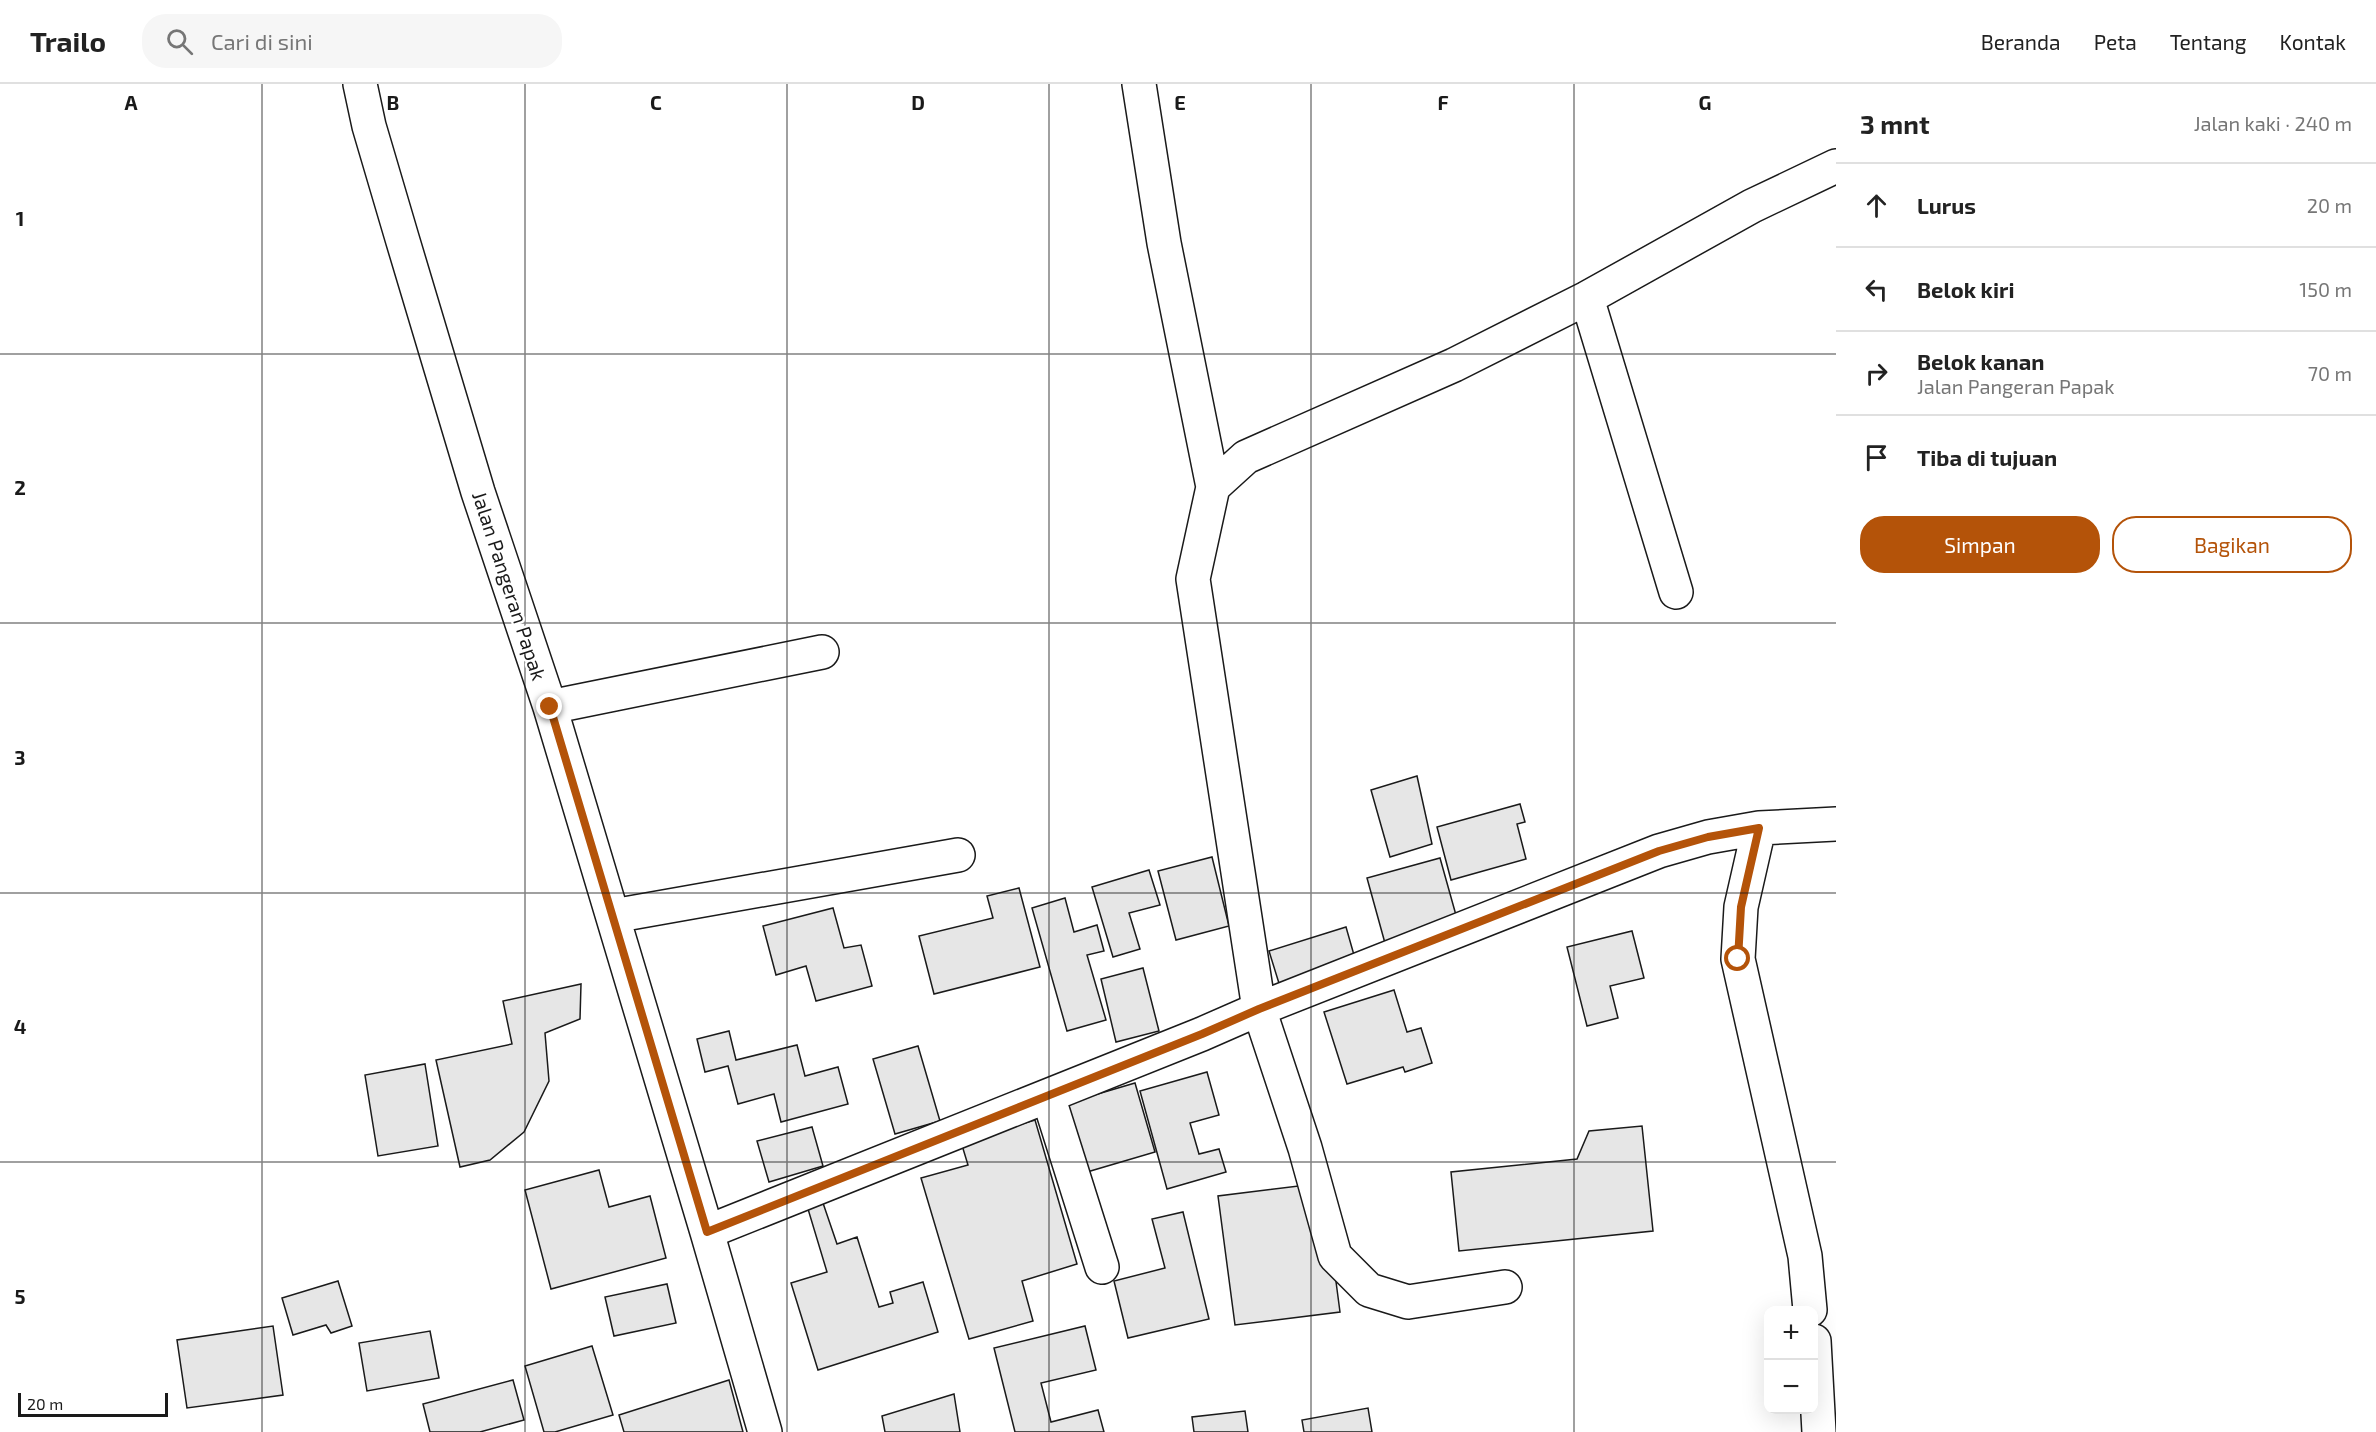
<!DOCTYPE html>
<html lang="id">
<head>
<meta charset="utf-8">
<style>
	:root { --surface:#fff; --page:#f6f6f6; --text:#222; --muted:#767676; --line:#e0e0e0; --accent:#b45309 }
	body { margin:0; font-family:"Exo 2",sans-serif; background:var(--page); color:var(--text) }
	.controls { position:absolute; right:18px; bottom:18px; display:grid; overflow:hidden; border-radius:12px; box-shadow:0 6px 24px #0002 }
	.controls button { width:54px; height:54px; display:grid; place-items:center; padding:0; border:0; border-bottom:2px solid var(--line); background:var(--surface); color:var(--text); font:30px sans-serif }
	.scale { position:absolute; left:18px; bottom:15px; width:150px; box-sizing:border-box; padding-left:6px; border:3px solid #1a1a1a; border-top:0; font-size:16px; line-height:21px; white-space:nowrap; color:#1a1a1a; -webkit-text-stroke:4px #fff; paint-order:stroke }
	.stop { position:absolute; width:18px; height:18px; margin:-14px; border:4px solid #b45309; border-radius:50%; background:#fff }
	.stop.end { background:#b45309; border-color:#fff; box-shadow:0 2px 6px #0008 }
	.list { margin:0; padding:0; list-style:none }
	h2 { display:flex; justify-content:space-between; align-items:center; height:78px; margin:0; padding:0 24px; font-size:26px }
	h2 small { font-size:20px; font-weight:400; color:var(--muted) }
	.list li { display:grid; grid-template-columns:39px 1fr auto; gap:18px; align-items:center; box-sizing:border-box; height:84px; padding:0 24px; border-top:2px solid var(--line) }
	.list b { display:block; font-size:22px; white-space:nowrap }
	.list p { margin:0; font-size:20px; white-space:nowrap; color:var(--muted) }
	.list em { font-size:20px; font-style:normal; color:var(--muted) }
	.actions { display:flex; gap:12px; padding:18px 24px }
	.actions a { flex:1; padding:14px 0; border:2px solid var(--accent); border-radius:24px; text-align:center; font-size:21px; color:var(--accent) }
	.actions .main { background:var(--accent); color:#fff }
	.icon { flex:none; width:33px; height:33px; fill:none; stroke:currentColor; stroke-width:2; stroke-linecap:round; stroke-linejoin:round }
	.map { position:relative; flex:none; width:1836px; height:1348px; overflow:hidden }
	header { display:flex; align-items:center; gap:36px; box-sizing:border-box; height:84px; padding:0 30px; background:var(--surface); border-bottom:2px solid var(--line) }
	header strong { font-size:28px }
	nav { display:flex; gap:33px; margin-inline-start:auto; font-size:21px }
	.search { width:420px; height:54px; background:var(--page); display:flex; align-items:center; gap:15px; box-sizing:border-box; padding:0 21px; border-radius:24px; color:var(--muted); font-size:22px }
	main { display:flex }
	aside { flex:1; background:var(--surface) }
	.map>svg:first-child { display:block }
</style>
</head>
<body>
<header>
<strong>Trailo</strong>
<div class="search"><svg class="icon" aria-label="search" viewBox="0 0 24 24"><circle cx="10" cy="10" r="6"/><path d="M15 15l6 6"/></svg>Cari di sini</div>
<nav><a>Beranda</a><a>Peta</a><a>Tentang</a><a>Kontak</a></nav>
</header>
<main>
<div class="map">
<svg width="1836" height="1348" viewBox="0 0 1836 1348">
	<rect width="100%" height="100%" fill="#fff"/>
	<!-- building -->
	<path fill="#e6e6e6" stroke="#1a1a1a" stroke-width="1.5" d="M1417,692L1432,760L1390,773L1371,706Z
		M1520,720L1525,738L1517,740L1526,775L1451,796L1437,743Z
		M1212,773L1229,842L1176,856L1158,787Z
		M1440,774L1461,849L1388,870L1367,794Z
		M1149,786L1160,821L1129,829L1140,865L1113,873L1092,803Z
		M1019,804L1040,883L934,910L919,852L993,834L987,812Z
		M1065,814L1074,848L1097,841L1104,867L1087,871L1106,936L1067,947L1032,824Z
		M833,824L844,864L861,861L872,902L816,917L806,882L776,891L763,842Z
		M1346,843L1358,885L1282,909L1269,867Z
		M1632,847L1644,894L1610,902L1618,934L1587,942L1567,863Z
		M1143,884L1159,947L1116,958L1101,895Z
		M581,900L580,935L545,949L549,997L524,1048L490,1076L460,1083L436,976L512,960L503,917Z
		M1394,906L1407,948L1421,944L1432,979L1405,988L1403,983L1347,1000L1324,928Z
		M729,947L736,976L797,961L805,992L838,983L848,1020L781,1038L774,1010L738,1020L728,982L705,988L697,955Z
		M918,962L940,1037L895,1050L873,975Z
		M425,980L438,1062L378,1072L365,991Z
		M1207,988L1219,1031L1190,1039L1199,1070L1219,1065L1226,1088L1167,1105L1140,1007Z
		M1135,999L1155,1068L1087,1088L1067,1019Z
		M1035,1036L1077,1180L1022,1197L1033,1237L969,1255L921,1094L968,1081L961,1058Z
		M1642,1042L1653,1147L1459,1167L1451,1088L1577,1075L1589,1047Z
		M812,1043L823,1082L769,1098L757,1057Z
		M599,1086L609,1123L650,1112L666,1174L551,1205L525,1106Z
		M1323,1099L1340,1228L1235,1241L1218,1112Z
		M823,1119L837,1160L857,1153L879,1223L893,1219L890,1208L923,1198L938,1248L818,1286L791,1199L827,1188L808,1125Z
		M1183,1128L1209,1235L1128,1254L1114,1197L1165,1184L1152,1135Z
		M338,1197L352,1242L331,1249L326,1241L293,1251L282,1214Z
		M667,1200L676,1239L614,1252L605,1213Z
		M273,1242L283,1311L187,1324L177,1256Z
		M1085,1242L1096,1286L1041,1299L1051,1338L1098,1326L1104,1348H1015L994,1264Z
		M430,1247L439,1294L367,1307L359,1259Z
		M592,1262L613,1331L555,1348H544L525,1282Z
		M513,1296L524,1336L480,1348H430L423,1320Z
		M729,1296L743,1348H624L619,1331Z
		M954,1310L960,1348H885L882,1332Z
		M1368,1324L1372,1348H1304L1302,1336Z
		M1245,1327L1248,1348H1194L1192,1333Z"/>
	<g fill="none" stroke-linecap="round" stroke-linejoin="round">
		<defs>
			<path id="minor" d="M360,0L369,42L402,154L478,408L550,623L707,1148L765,1348
				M1587,214L1676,508
				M1213,403L1246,373L1454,281L1587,214L1752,122L1836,82
				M550,623L822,568
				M1759,744L1741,823L1738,875L1805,1172L1810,1226
				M613,832L958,771
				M1048,1012L1102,1183
				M707,1148L1202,950L1259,925L1193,495L1213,403L1164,159L1139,0
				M1505,1203L1408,1218L1369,1206L1335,1172L1305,1064L1259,925L1659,767L1708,753L1759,744L1836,740
				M1814,1257L1819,1348"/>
		</defs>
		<!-- minor casing -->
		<use href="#minor" stroke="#1a1a1a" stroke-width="36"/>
		<!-- minor -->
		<use href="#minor" stroke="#fff" stroke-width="33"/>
	</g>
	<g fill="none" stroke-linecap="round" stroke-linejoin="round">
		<!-- route -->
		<path stroke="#b45309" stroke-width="8" d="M550,623L707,1148L1202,950L1259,925L1659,767L1708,753L1759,744L1741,823L1738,875"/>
	</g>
	<!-- grid -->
	<path fill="none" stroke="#1a1a1a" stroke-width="1.5" stroke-opacity="0.55" d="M262,0V1348M525,0V1348M787,0V1348M1049,0V1348M1311,0V1348M1574,0V1348M0,270H1836M0,539H1836M0,809H1836M0,1078H1836"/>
	<g text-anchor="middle" stroke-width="4.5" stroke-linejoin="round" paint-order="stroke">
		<!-- street labels -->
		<g font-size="20" fill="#1a1a1a" stroke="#fff">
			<text transform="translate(509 502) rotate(72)" y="7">Jalan Pangeran Papak</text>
		</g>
	</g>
	<g font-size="20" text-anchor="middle" font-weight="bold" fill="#1a1a1a" stroke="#fff" stroke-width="4.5" stroke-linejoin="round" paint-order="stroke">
		<text x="131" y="26">A</text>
		<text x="393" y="26">B</text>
		<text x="656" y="26">C</text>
		<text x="918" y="26">D</text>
		<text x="1180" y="26">E</text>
		<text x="1443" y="26">F</text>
		<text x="1705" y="26">G</text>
		<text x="20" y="142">1</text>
		<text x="20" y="411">2</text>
		<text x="20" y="681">3</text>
		<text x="20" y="950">4</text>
		<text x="20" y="1220">5</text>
	</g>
</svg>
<div class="controls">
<button>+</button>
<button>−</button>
</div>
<div class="scale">20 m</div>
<div class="stop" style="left:1738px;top:875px"></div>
<div class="stop end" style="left:550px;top:623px"></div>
</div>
<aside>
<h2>3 mnt<small>Jalan kaki · 240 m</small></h2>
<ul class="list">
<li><svg class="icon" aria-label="ahead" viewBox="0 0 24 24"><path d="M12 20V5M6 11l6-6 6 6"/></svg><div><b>Lurus</b></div><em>20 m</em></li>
<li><svg class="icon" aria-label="left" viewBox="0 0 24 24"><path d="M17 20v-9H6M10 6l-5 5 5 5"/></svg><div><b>Belok kiri</b></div><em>150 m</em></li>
<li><svg class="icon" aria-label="right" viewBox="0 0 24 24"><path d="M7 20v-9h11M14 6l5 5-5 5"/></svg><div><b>Belok kanan</b><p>Jalan Pangeran Papak</p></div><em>70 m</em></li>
<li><svg class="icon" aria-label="arrive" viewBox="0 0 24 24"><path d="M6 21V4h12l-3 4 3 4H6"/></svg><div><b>Tiba di tujuan</b></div></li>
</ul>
<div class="actions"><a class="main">Simpan</a><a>Bagikan</a></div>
</aside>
</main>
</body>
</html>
